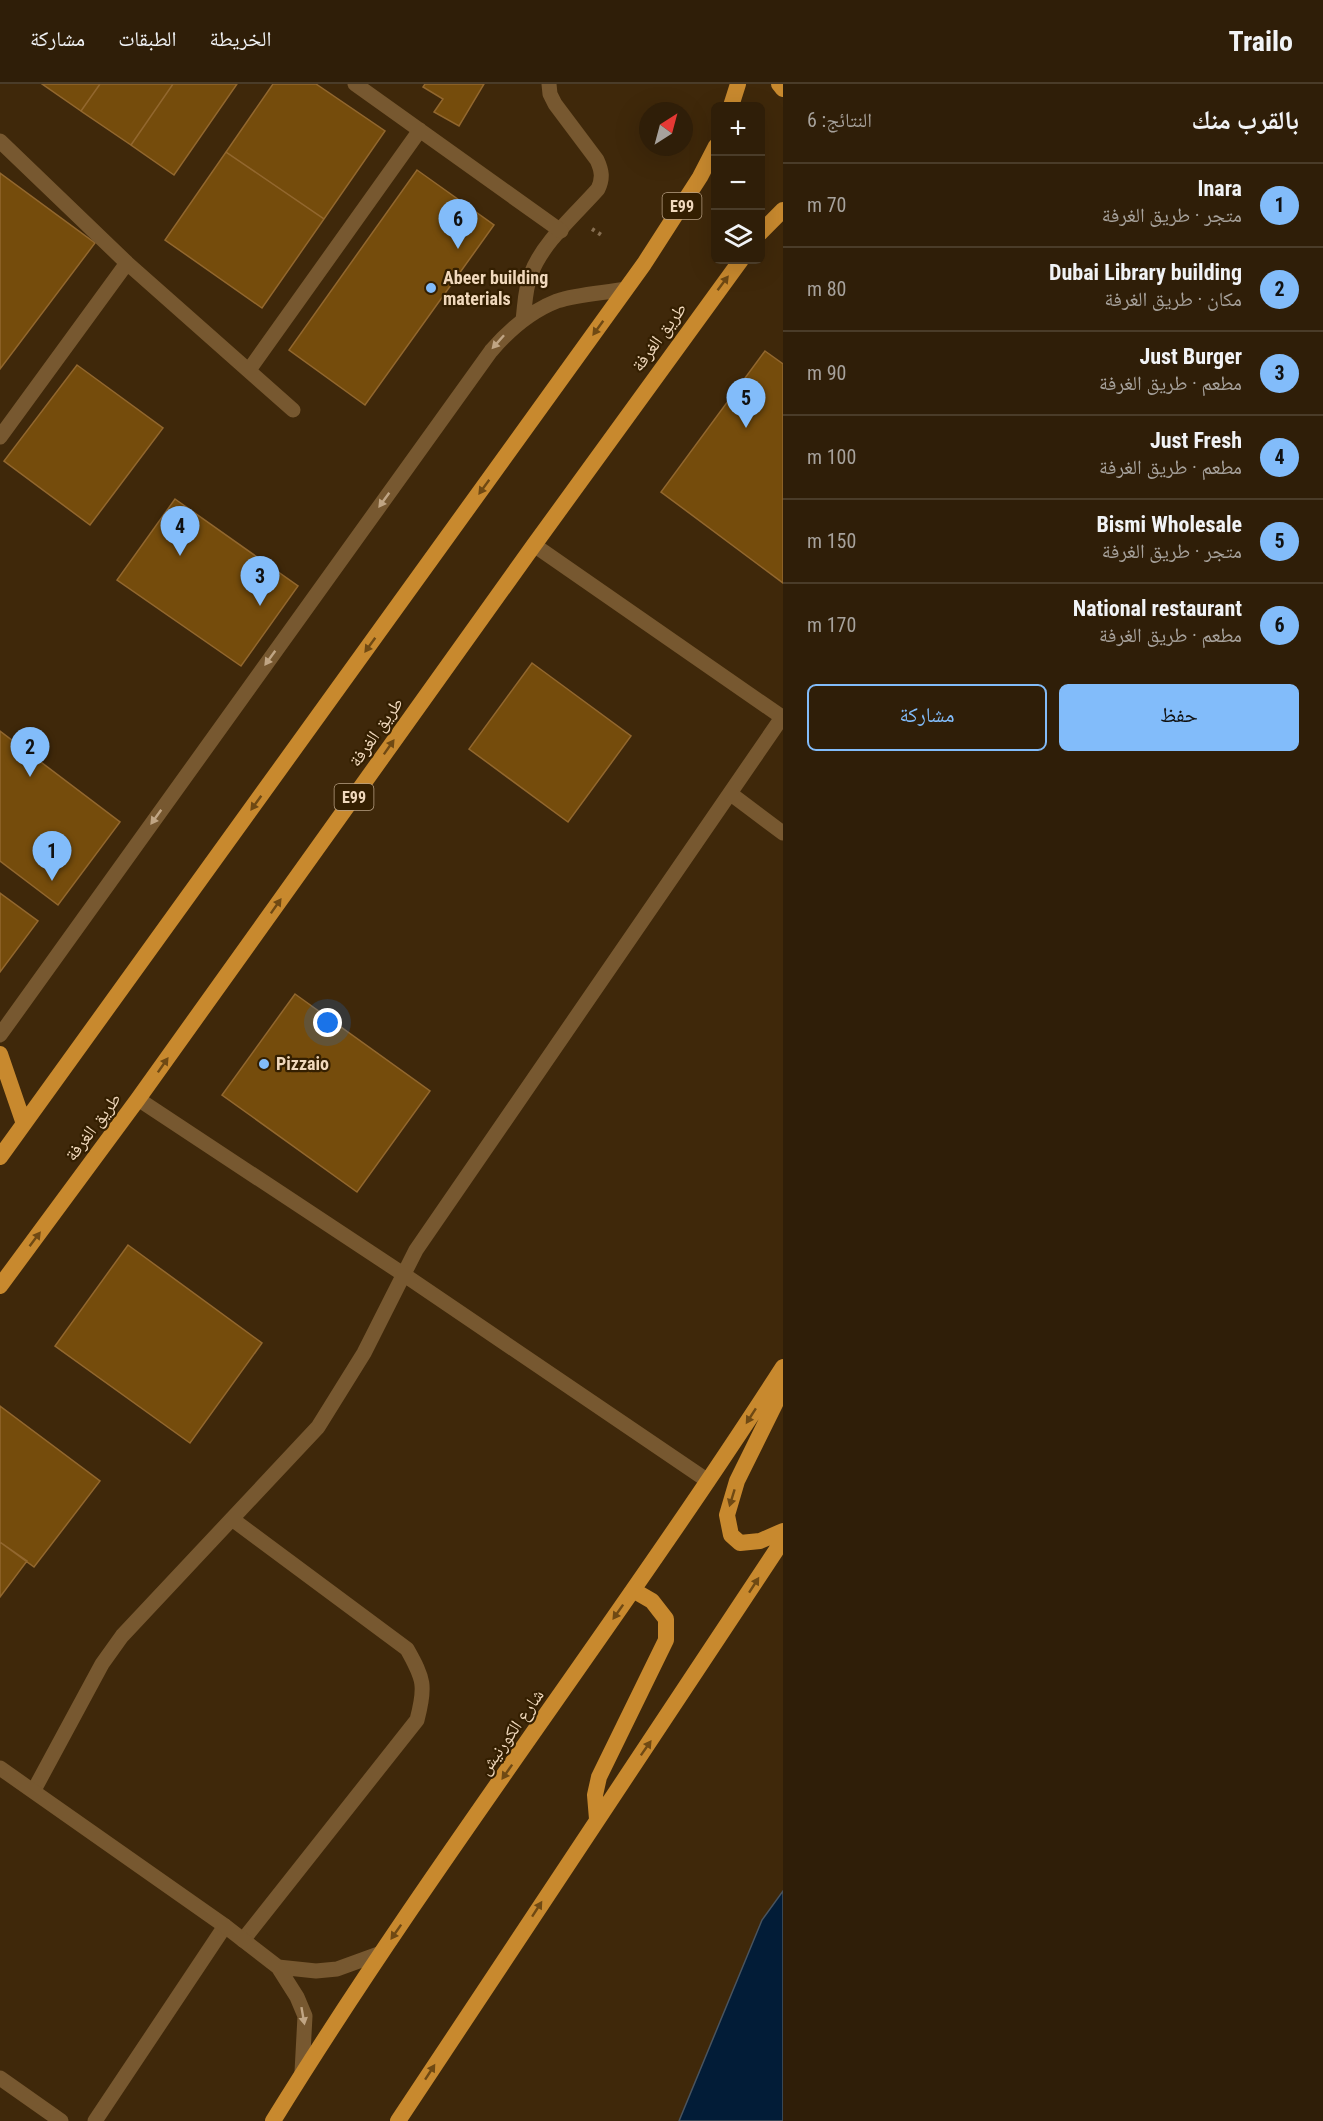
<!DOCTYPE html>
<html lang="ar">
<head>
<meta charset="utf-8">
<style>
	:root { --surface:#2f1e08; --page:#3b2b16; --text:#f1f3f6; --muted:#a7a29c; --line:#4a3c29; --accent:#82bcfa }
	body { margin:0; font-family:"Roboto Condensed","Noto Naskh Arabic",sans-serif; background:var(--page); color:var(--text); direction:rtl }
	.controls { position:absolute; right:18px; top:18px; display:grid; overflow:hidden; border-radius:9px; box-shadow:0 6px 24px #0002 }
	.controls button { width:54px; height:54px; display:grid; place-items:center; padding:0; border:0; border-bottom:2px solid var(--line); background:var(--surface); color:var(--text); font:30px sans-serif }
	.compass { position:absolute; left:639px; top:18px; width:54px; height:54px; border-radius:50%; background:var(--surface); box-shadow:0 6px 24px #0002; rotate:36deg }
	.you { position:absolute; left:328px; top:939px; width:21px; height:21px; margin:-15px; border:4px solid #fff; border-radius:50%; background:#1a73e8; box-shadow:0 0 0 9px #1a73e833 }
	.badge { display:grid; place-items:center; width:39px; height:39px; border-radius:50%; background:var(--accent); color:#111; font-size:20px; font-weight:700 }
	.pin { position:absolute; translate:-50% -50px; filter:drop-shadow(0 2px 3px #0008) }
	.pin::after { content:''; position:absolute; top:32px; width:21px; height:18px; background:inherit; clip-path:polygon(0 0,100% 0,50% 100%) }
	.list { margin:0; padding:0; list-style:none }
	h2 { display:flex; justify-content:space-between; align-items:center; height:78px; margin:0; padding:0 24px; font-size:26px }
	h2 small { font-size:20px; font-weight:400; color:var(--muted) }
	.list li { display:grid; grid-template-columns:39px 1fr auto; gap:18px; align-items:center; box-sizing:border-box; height:84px; padding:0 24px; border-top:2px solid var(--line) }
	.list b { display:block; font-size:22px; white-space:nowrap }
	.list p { margin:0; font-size:20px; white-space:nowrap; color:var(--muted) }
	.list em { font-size:20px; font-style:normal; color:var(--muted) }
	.actions { display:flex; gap:12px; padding:18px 24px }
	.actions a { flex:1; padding:14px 0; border:2px solid var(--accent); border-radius:9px; text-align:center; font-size:21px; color:var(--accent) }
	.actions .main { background:var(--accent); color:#111 }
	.icon { flex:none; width:33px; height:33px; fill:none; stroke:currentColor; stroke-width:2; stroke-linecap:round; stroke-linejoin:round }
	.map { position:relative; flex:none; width:783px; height:2037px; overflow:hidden; direction:ltr }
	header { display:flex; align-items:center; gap:36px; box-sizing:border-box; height:84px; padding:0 30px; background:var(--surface); border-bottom:2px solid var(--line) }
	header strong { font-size:28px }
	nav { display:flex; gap:33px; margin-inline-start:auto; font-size:21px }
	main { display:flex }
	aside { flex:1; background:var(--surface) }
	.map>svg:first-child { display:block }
</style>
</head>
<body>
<header>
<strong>Trailo</strong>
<nav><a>الخريطة</a><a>الطبقات</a><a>مشاركة</a></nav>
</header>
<main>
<aside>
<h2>بالقرب منك<small>النتائج: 6</small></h2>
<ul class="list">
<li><span class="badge">1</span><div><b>Inara</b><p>متجر · طريق الغرفة</p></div><em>70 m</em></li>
<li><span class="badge">2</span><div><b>Dubai Library building</b><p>مكان · طريق الغرفة</p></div><em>80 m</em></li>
<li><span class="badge">3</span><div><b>Just Burger</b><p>مطعم · طريق الغرفة</p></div><em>90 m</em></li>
<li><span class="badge">4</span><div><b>Just Fresh</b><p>مطعم · طريق الغرفة</p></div><em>100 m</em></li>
<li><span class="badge">5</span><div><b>Bismi Wholesale</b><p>متجر · طريق الغرفة</p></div><em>150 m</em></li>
<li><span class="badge">6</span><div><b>National restaurant</b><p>مطعم · طريق الغرفة</p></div><em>170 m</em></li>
</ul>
<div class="actions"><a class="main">حفظ</a><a>مشاركة</a></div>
</aside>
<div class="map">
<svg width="783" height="2037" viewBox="0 0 783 2037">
	<rect width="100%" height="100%" fill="#3f280a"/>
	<!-- water -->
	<path fill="#021c37" stroke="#49545f" stroke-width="1.5" d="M783,1807V2037H679L762,1836Z"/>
	<!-- building -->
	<path fill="#754c0c" stroke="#92672e" stroke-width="1.5" d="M42,0H100L81,27Z
		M100,0H173L131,61L81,27Z
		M173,0H237L174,91L131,61Z
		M273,0H316L385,47L324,135L226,68Z
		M425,0H484L459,42L434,28L443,15L423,3Z
		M226,68L324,135L262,224L165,156Z
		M417,86L494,141L365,321L289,266Z
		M0,89L95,159L0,285Z
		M765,267L783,280V499L661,408Z
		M77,281L163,344L90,441L4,377Z
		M175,415L298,502L241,582L117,496Z
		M532,579L631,652L568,738L469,665Z
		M0,647L120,738L58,821L0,777Z
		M0,809L38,837L0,888Z
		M295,910L430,1007L357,1108L222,1011Z
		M128,1161L262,1259L190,1359L55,1262Z
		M0,1322L100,1397L34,1483L0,1458Z
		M0,1458L27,1477L0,1513Z"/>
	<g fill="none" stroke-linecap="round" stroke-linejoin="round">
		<!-- path -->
		<path stroke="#866e51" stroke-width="4" stroke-dasharray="3 4.5" stroke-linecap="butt" d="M592,145L603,152"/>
		<!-- service -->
		<path stroke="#775830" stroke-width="15" d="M523,236C525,221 525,204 531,190C542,159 576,130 598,105C603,94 602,87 597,76L555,20L550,10L549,0
			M0,951L491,267C509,246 531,227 557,217C578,210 604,209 626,205"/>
		<!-- minor -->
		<path stroke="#775830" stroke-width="15" d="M355,0L561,147
			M0,57L127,179L293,326
			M249,286L420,46
			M0,353L127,179
			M534,461L782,633
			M731,710L783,749
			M138,1015L403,1190L708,1397
			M232,1435L407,1565C424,1595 426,1602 417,1636L243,1856
			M34,1706L102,1580L122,1552L318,1343L364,1269L416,1166L783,632
			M0,1994L61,2037
			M95,2037L225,1842"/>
		<!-- tertiary -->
		<path stroke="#775830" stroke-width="15" d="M0,1684L225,1842L278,1883L297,1913L305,1932L302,1988
			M278,1883L316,1887L337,1885L381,1869"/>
		<!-- trunk -->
		<path stroke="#c8892e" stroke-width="16" d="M779,0L783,5
			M731,22L738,0
			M760,149L783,126
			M0,970L24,1040
			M0,1073L644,180L700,93L716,62
			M0,1202L138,1015L534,461L741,176
			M783,1304L737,1397L727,1431L731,1451L740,1459L760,1457L783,1447
			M597,1735L595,1711L599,1693L666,1556V1535L652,1517L633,1506
			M273,2037C432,1779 619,1538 783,1283
			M398,2037L783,1456"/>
	</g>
	<!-- one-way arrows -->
	<defs><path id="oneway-solid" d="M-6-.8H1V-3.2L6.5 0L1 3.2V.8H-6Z" transform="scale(1.5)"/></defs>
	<g fill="#6f4913">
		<use href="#oneway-solid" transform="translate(723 199) rotate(-53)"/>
		<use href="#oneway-solid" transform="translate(598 244) rotate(126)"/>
		<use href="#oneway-solid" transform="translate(484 403) rotate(126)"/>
		<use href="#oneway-solid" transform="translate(370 561) rotate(126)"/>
		<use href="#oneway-solid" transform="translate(389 663) rotate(-55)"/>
		<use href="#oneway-solid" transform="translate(256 719) rotate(126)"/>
		<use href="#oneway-solid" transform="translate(276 822) rotate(-55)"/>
		<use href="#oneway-solid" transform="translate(163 981) rotate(-55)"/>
		<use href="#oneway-solid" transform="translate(35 1155) rotate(-53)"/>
		<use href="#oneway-solid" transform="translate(751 1332) rotate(123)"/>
		<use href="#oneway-solid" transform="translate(732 1414) rotate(107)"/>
		<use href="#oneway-solid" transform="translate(754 1501) rotate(-57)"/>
		<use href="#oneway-solid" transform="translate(618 1528) rotate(125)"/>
		<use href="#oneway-solid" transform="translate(646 1664) rotate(-55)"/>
		<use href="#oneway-solid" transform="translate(507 1688) rotate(125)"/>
		<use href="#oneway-solid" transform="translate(537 1825) rotate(-57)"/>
		<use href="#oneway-solid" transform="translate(396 1848) rotate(125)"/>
		<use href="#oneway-solid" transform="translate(430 1988) rotate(-57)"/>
	</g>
	<g fill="#c0a584">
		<use href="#oneway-solid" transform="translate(498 258) rotate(132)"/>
		<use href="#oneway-solid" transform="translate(384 416) rotate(126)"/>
		<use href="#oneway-solid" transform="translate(270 574) rotate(126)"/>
		<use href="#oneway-solid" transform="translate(156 733) rotate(126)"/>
		<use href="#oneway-solid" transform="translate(303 1932) rotate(80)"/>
	</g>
	<!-- markers -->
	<g fill="#82bcfa" stroke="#341f01" stroke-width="2">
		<circle cx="431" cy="204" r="6"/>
		<circle cx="264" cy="980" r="6"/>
	</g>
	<g text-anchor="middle" stroke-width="4.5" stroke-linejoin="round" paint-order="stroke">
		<!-- shield labels -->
		<g fill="#341f01" stroke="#b8a084" stroke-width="1.5">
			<rect x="662.5" y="109" width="39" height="26" rx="4.5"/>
			<rect x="334.5" y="700" width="39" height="26" rx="4.5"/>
		</g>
		<g font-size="16" font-weight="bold" fill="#f0d8bc">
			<text x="682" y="128">E99</text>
			<text x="354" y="719">E99</text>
		</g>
		<!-- poi labels -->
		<g font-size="18" font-weight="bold" fill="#f0d8bc" stroke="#341f01" text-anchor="start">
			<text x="443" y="200">Abeer building<tspan x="443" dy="21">materials</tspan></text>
			<text x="276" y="986">Pizzaio</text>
		</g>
		<!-- street labels -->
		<g font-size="18" fill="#f0d8bc" stroke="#341f01">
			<text transform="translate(659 253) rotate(-54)" y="6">طريق الغرفة</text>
			<text transform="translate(376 648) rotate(-55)" y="6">طريق الغرفة</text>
			<text transform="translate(93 1043) rotate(-53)" y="6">طريق الغرفة</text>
			<text transform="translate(511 1648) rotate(-55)" y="6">شارع الكورنيش</text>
		</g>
	</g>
</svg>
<div class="controls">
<button>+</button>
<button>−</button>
<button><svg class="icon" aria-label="layers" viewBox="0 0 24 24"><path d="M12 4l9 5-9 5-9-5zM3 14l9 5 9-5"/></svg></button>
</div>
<svg class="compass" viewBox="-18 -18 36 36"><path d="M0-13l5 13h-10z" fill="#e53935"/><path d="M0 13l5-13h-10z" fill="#a7a29c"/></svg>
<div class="you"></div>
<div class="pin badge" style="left:52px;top:797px">1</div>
<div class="pin badge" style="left:30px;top:693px">2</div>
<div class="pin badge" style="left:260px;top:522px">3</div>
<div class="pin badge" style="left:180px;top:472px">4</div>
<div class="pin badge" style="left:746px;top:344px">5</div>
<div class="pin badge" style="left:458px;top:165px">6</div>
</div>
</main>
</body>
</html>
